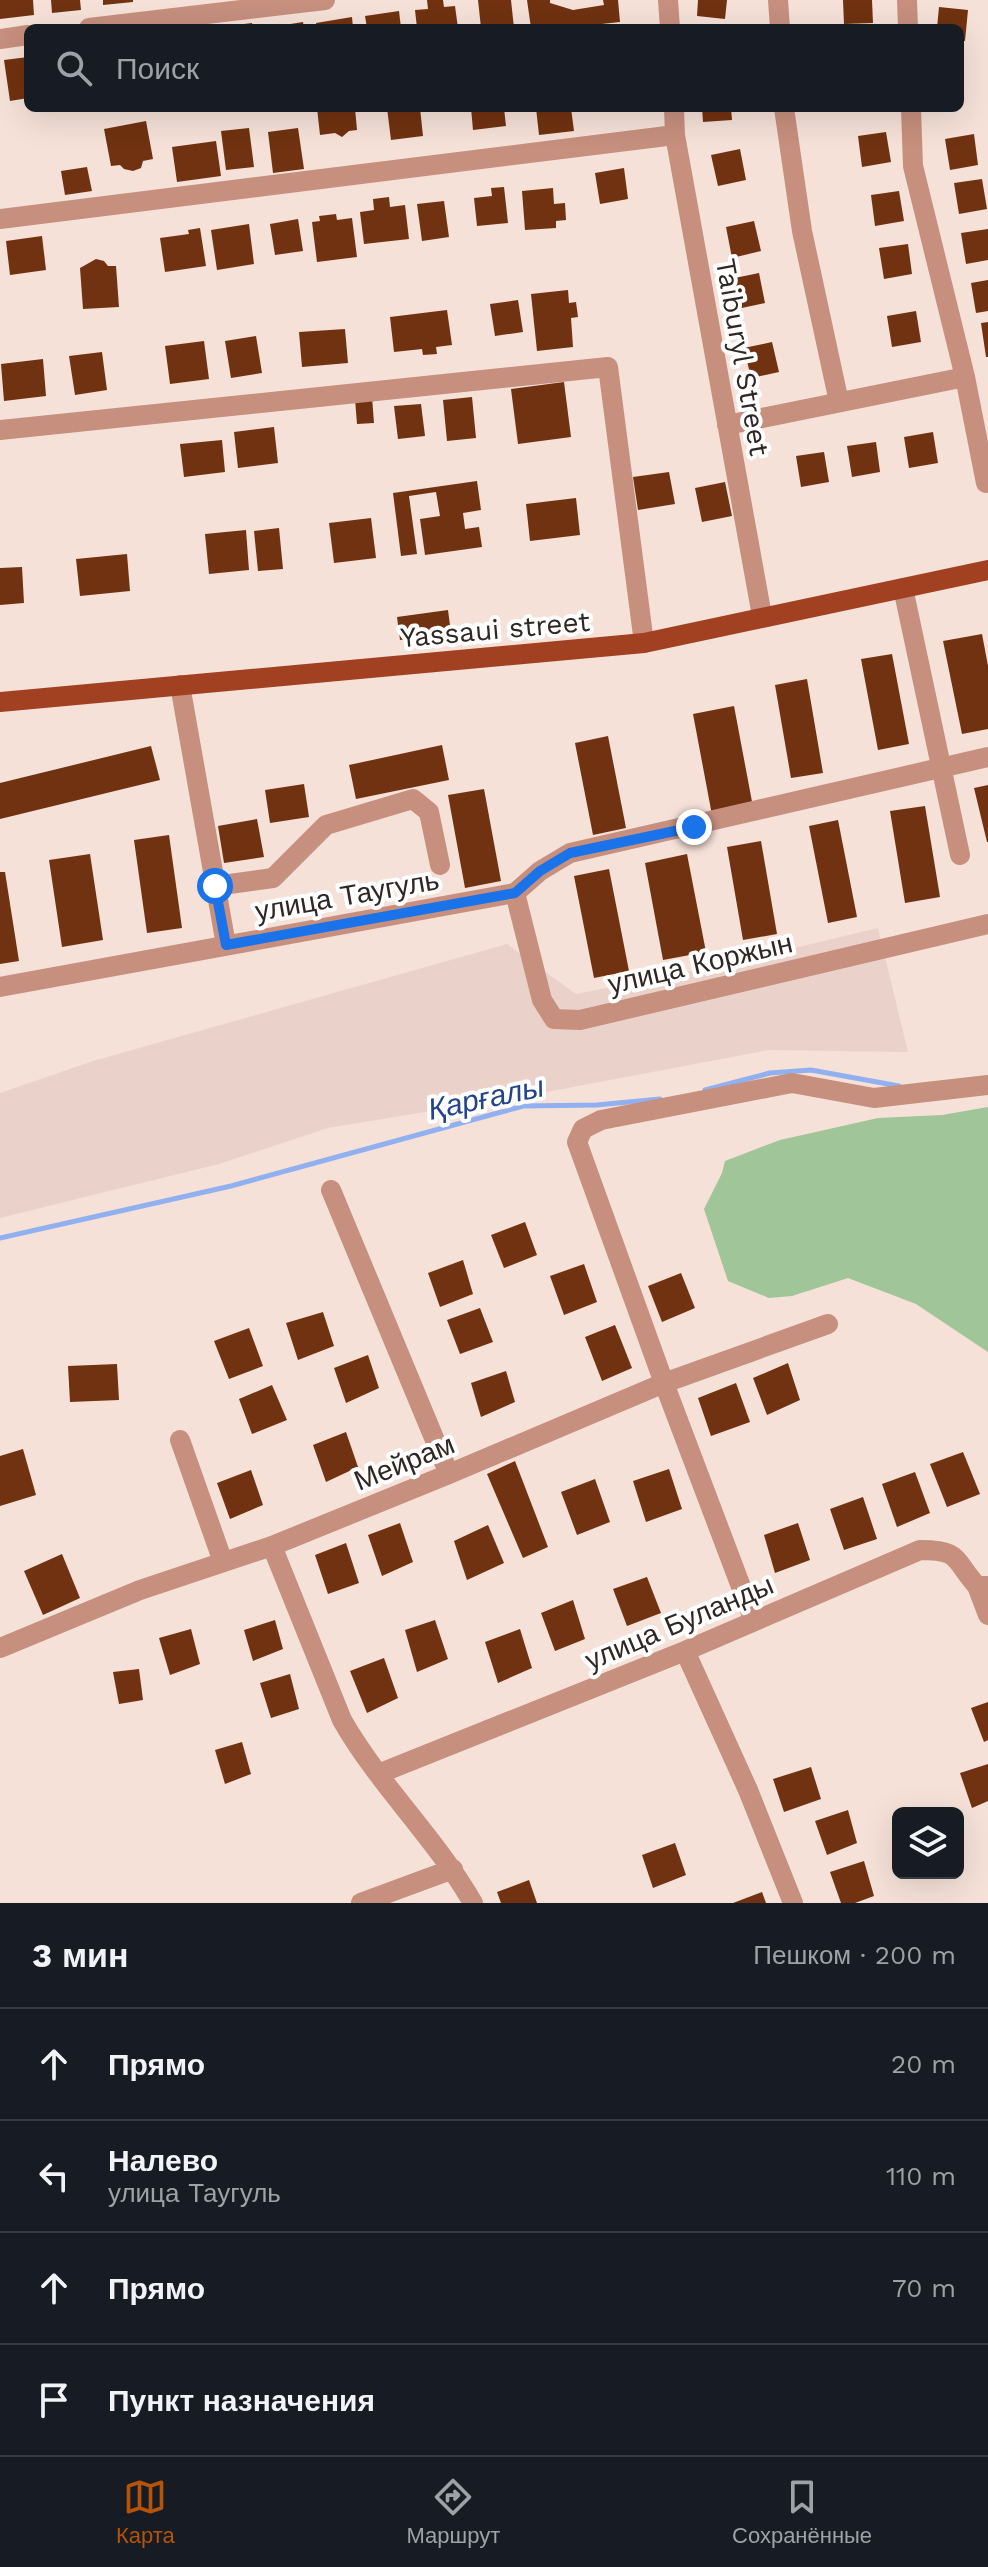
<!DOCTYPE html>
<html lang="ru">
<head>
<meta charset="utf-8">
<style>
	:root { --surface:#171b24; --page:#20242c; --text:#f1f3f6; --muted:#9ea1a6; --line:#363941; --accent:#b45309 }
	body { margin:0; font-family:"Work Sans",sans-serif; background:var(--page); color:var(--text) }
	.controls { position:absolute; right:24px; bottom:24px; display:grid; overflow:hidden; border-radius:12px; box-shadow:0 8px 32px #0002 }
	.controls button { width:72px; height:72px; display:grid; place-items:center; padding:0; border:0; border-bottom:2px solid var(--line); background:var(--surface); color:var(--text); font:40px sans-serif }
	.stop { position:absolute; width:24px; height:24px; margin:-18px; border:6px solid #1a73e8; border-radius:50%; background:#fff }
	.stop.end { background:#1a73e8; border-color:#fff; box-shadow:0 2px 8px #0008 }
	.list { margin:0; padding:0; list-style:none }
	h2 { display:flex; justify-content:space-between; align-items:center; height:104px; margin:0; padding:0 32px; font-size:34px }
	h2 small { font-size:26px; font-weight:400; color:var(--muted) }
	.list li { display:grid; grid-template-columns:52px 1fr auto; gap:24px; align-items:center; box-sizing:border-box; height:112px; padding:0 32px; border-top:2px solid var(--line) }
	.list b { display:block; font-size:30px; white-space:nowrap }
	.list p { margin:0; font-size:26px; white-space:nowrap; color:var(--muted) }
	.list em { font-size:26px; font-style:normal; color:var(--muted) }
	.icon { flex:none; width:44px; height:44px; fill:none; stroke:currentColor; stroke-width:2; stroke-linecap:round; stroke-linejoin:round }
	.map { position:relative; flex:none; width:988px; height:1903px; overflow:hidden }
	.search { position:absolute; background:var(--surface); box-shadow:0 8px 32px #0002; left:24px; right:24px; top:24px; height:88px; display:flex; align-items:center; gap:20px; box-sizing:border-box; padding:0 28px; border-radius:12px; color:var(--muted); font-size:30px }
	.sheet { height:552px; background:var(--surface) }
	nav { display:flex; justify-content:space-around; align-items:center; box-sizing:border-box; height:112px; border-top:2px solid var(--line); background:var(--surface); font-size:22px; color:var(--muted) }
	nav a { display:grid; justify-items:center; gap:4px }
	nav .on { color:var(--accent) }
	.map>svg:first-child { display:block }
</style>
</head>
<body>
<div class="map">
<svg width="988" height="1903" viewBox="0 0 988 1903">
	<rect width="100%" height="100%" fill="#f5e1d8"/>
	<!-- industrial -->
	<path fill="#ead2ca" d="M878,928L908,1052L769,1050L541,1093L328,1128L219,1164L0,1218V1093L93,1061L507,944L576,994L732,963Z"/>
	<!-- green -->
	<path fill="#a0c598" d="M988,1107V1352L916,1304L848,1278L792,1296L769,1298L728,1281L704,1209L722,1173L725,1161L780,1140L878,1118L942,1115Z"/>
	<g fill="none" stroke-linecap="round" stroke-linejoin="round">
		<!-- stream -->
		<path stroke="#91b0f0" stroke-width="5" d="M705,1090L770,1073L811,1070L899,1086
			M0,1238L231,1186L523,1106L597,1105L660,1099"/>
	</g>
	<!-- building -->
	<path fill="#703210" d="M0,0H33L34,15L0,19Z
		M51,0H80L81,10L52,13Z
		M103,0H133V2L103,5Z
		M427,0H443L444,7L455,6L458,28H417L415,10L428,9Z
		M478,0H511L514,28H481Z
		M527,0H550V3L573,10L604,5L603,0H618L620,22L565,28H531Z
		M698,0H727L725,19L697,16Z
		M843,0H872L873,23L844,24Z
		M939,7L968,10L965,41L960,40V28H937Z
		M399,11L401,28H367L365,16Z
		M352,17L353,28H317L316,23Z
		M303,22L304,28H278V26Z
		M252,23L253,28H229L228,26Z
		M28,57V98L10,101L4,60Z
		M317,108H355L357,130L349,131L342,137L335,133L320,135Z
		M387,108H420L423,136L391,140Z
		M471,108H504L506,126L473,130Z
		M536,108H571L574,131L539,135Z
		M702,108H731L732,120L703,122Z
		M146,121L153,159L143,161L141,168L133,171L124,169L120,165L111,166L104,129Z
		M249,128L254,167L226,170L221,131Z
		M298,128L304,169L273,173L268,132Z
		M886,132L891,162L862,167L858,136Z
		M974,134L978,165L950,170L945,139Z
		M216,141L221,176L177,182L172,147Z
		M740,149L746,180L718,186L711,155Z
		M87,167L92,191L65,195L61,171Z
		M624,168L628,199L600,204L595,173Z
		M982,179L987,209L959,214L954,183Z
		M504,187L508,223L477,226L474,198L492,196L491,188Z
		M553,188L554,204L565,203L566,220L556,221V228L525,230L522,191Z
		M899,191L904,221L875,226L871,195Z
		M389,197L390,207L405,205L409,239L364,244L360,212L374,210L373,199Z
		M444,201L449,237L422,241L417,204Z
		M336,214L337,220L352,218L357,257L317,262L312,222L320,221L319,216Z
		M298,219L303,251L275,255L270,224Z
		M754,221L761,251L732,258L726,227Z
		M249,224L254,264L217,270L211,230Z
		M200,228L206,266L165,272L160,238L189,234L188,230Z
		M988,229V260L966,264L961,233Z
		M42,236L46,270L10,275L6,241Z
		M908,244L912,274L884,279L879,248Z
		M96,259L104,261L108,266H116L119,307L83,309L80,268Z
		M759,273L765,303L737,309L730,279Z
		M988,280V311L976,313L971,283Z
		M568,290L569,303L576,302L578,317L571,318L573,347L537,351L531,294Z
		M518,300L523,332L495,336L490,304Z
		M447,310L452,345L436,347L437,354L423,355L422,349L394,352L390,317Z
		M916,311L921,342L892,347L887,316Z
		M988,322V357H986L981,323Z
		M345,329L348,363L302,367L299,332Z
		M256,336L262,373L231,378L225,341Z
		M204,341L209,379L170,384L165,346Z
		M772,342L779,372L751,378L744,348Z
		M102,352L107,390L75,395L69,356Z
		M43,359L46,396L4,401L1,364Z
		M564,382L571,437L518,444L511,389Z
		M372,397L374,423L357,424L355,399Z
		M472,397L476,438L447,441L443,400Z
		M421,404L425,436L398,439L394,406Z
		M274,427L278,463L238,468L234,432Z
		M933,432L938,463L909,468L904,437Z
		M222,440L225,472L184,477L180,444Z
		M876,442L880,472L852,477L847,446Z
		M824,452L829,482L801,487L796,456Z
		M669,472L675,504L638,510L633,477Z
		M477,481L481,510L463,513L465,529L479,527L482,547L425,555L420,519L440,516L436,492L409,496L417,554L401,556L393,493Z
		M725,482L732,516L702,522L695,488Z
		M576,498L580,535L530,541L526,504Z
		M371,518L376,558L334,563L329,523Z
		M279,528L283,569L258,571L254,531Z
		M246,530L249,570L209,574L205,534Z
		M127,554L130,591L80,596L76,559Z
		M22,567L24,603L0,605V568Z
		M448,610L451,633L400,640L397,617Z
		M982,634L988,666V729L962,734L943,641Z
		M892,654L909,744L878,750L861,659Z
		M807,679L823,773L791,778L775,685Z
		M734,706L753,807L712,815L693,714Z
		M608,736L626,828L593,835L575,743Z
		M442,745L449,780L356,799L349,765Z
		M151,746L160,780L0,819V783Z
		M304,784L309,817L270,823L265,790Z
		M988,785V842H987L974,788Z
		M484,789L501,881L465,888L448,795Z
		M925,806L940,897L905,903L890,811Z
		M257,819L264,857L224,863L218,826Z
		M838,820L857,917L828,923L809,826Z
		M169,835L182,928L147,933L134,840Z
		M761,841L777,934L743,940L727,847Z
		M90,854L103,940L62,947L49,860Z
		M687,854L706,952L663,960L645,863Z
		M609,869L629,971L594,978L574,876Z
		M0,872H5L19,961L0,964Z
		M525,1222L537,1255L504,1268L491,1235Z
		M463,1260L473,1294L440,1307L428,1273Z
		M584,1264L597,1302L564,1315L550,1276Z
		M681,1273L695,1308L662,1322L648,1286Z
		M480,1308L493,1342L460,1354L447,1320Z
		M323,1312L334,1346L298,1360L286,1323Z
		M615,1325L632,1368L602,1381L585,1337Z
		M249,1328L263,1366L229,1379L214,1341Z
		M368,1355L379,1388L346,1403L334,1368Z
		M788,1363L800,1400L767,1415L753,1378Z
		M117,1364L119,1400L70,1402L68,1366Z
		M506,1371L515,1402L481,1417L471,1383Z
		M736,1383L750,1422L711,1436L698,1398Z
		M272,1385L287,1420L252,1434L239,1399Z
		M346,1432L358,1467L326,1482L313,1445Z
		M23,1449L36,1495L0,1506V1456Z
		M963,1452L980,1494L947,1507L930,1464Z
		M515,1461L548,1547L523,1558L487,1474Z
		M669,1469L682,1509L646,1522L633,1481Z
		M251,1470L263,1505L230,1519L217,1483Z
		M915,1472L930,1513L897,1527L882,1484Z
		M595,1479L610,1522L577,1535L561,1492Z
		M863,1497L877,1539L844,1550L830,1509Z
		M400,1523L413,1562L382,1576L368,1535Z
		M798,1523L810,1560L775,1573L764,1535Z
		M488,1525L504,1563L467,1580L454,1541Z
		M346,1543L359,1583L328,1594L315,1555Z
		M62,1554L80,1598L43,1615L24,1571Z
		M647,1577L661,1613L627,1626L613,1589Z
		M573,1600L585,1639L555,1651L541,1613Z
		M275,1620L283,1649L253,1661L244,1630Z
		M435,1620L448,1659L417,1672L405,1630Z
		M191,1629L200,1664L170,1675L159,1638Z
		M520,1629L532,1668L498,1683L485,1642Z
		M384,1658L398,1698L367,1713L350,1671Z
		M139,1669L143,1700L119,1704L113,1672Z
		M290,1674L299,1709L271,1718L260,1683Z
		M988,1702V1740L984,1742L971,1708Z
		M242,1742L251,1774L225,1784L215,1750Z
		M988,1764V1801L972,1808L960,1773Z
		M811,1767L821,1799L784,1812L773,1779Z
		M848,1810L857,1843L827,1855L815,1821Z
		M675,1843L686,1875L653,1888L642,1855Z
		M864,1861L874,1896L855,1903H841L830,1872Z
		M529,1880L537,1903H501L497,1892Z
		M762,1892L766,1903H733Z"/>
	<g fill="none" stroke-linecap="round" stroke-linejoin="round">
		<!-- minor -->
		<path stroke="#c68f7e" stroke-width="20" d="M668,0L670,28
			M778,0L780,28
			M907,0L908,28
			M89,28L325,0
			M0,39L28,35
			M674,108L675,135L762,616
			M784,108L802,231L839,402
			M911,108L913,166L965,377L986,483
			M0,219L675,135
			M727,425L965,377
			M0,430L608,367L644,643
			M903,588L960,855
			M180,685L226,945
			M215,886L273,878L326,825L413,799L429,812L440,865
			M515,893L542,1000L554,1019L580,1020L988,924
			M515,893L540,871L570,853L988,757
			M0,987L515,893
			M331,1190L449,1474
			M180,1440L223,1562
			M272,1546L342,1720C379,1785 435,1837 473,1903
			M977,1586L988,1615
			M754,1621L664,1383L577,1142L583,1129L601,1120L792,1083L874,1098L988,1085
			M0,1648L140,1590L272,1546L449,1474L664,1383L828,1324
			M685,1651L748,1790L793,1903
			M378,1774L685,1651L920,1550C961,1550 953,1559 977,1586H988
			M361,1903L453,1869"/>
		<!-- major -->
		<path stroke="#a14121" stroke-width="20" d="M0,702L644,643L988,570"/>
	</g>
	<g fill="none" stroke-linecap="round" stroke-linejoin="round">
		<!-- route -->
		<path stroke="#1a73e8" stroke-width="10" d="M215,886L226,945L515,893L540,871L570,853L694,827"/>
	</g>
	<g text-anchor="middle" stroke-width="8" stroke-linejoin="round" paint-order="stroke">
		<!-- street labels -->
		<g font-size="28" fill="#2f2724" stroke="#fff">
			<text transform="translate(743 357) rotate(80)" y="10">Taiburyl Street</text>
			<text transform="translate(495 629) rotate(-5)" y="10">Yassaui street</text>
			<text transform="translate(347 895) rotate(-10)" y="10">улица Таугуль</text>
			<text transform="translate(700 963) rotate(-13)" y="10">улица Коржын</text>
			<text transform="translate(404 1462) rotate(-22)" y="10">Мейрам</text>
			<text transform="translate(679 1622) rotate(-23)" y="10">улица Буланды</text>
		</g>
		<!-- water labels -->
		<g font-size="30" font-style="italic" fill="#23438d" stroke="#fff">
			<text transform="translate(486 1098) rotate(-12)" y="10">Қарғалы</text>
		</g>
	</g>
</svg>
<div class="controls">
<button><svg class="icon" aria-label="layers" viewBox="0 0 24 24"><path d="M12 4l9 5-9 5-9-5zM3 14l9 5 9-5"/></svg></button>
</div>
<div class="stop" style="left:215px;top:886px"></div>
<div class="stop end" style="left:694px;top:827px"></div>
<div class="search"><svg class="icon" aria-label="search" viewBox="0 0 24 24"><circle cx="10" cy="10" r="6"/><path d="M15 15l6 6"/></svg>Поиск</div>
</div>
<section class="sheet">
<h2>3 мин<small>Пешком · 200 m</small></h2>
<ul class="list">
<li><svg class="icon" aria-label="ahead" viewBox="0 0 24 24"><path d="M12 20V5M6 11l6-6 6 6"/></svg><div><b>Прямо</b></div><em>20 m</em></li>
<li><svg class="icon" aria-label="left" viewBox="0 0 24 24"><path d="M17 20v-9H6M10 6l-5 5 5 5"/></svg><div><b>Налево</b><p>улица Таугуль</p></div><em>110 m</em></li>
<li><svg class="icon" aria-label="ahead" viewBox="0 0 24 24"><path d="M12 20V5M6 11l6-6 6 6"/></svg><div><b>Прямо</b></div><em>70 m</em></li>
<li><svg class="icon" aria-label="arrive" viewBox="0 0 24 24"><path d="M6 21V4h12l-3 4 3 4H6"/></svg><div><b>Пункт назначения</b></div></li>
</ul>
</section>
<nav>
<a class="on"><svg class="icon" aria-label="map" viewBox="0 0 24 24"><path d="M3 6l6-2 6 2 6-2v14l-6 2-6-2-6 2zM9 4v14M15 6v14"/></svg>Карта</a>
<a><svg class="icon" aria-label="directions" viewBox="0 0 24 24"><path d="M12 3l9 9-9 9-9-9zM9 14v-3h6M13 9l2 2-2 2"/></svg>Маршрут</a>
<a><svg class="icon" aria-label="saved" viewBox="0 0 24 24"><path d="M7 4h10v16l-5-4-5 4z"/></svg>Сохранённые</a>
</nav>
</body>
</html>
